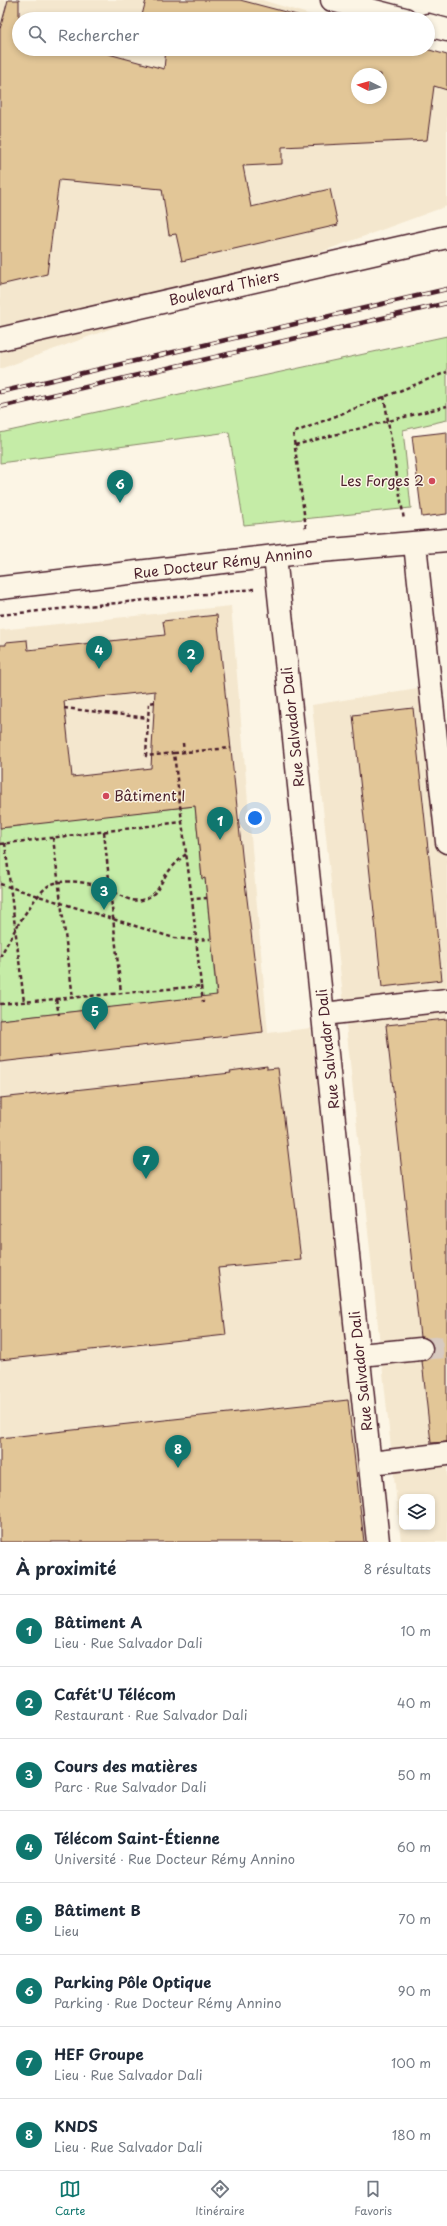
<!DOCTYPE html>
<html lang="fr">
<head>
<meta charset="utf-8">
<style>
	:root { --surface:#fff; --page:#f2f2f3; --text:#1f2937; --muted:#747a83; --line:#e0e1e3; --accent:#0f766e }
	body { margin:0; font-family:"Playpen Sans",sans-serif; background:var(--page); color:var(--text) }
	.controls { position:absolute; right:12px; bottom:12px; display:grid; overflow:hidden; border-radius:8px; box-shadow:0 2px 6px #0003 }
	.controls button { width:36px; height:36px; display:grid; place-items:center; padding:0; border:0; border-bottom:1px solid var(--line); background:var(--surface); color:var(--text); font:20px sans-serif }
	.compass { position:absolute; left:351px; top:68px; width:36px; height:36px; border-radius:50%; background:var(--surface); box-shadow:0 2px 6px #0003; rotate:275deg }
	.you { position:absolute; left:255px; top:818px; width:14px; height:14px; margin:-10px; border:3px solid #fff; border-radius:50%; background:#1a73e8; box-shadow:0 0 0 6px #1a73e833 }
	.badge { display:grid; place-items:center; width:26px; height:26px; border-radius:50%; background:var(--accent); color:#fff; font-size:13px; font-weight:700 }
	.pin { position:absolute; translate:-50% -33px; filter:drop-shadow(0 1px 2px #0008) }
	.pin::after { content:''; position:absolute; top:21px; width:14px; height:12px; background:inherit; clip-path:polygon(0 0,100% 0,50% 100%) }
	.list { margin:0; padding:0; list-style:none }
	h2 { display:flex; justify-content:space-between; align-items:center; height:52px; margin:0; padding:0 16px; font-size:17px }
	h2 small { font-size:13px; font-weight:400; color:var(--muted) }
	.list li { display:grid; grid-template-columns:26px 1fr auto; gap:12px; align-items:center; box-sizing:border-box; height:72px; padding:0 16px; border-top:1px solid var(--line) }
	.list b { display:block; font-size:15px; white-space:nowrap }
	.list p { margin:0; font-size:13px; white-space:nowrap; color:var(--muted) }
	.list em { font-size:13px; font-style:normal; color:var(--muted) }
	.icon { flex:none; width:22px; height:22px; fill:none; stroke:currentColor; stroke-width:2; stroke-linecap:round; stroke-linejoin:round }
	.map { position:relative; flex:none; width:447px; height:1542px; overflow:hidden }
	.search { position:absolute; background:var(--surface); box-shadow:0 2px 6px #0003; left:12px; right:12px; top:12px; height:44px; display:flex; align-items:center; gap:10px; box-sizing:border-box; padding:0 14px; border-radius:22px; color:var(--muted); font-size:15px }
	.sheet { height:628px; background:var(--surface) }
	nav { display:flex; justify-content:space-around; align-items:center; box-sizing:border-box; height:56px; border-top:1px solid var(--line); background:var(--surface); font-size:11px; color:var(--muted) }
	nav a { display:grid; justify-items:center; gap:2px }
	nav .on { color:var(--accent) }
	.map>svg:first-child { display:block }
</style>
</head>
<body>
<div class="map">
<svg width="447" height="1542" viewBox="0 0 447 1542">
	<rect width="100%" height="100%" fill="#fcf5e5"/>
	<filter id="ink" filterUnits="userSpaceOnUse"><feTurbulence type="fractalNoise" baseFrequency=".025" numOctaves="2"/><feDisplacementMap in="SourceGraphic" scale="8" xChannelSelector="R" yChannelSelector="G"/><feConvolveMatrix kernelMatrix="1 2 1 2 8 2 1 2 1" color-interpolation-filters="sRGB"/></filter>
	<g filter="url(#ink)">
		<!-- built -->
		<path fill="#f4e7ce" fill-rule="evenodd" d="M0,0H262L324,19H19V49H421L447,57V206L0,369ZM357,74H381V98H357Z
			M231,606L268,1033L311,1028L367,1542H0V630Z
			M430,686L447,842V1542H401L312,705ZM402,1497H432V1527H402Z"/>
		<!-- green -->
		<path fill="#c5eca7" stroke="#888669" d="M447,336V420L403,430L411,508L244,525L229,432L0,463V433Z
			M195,806L202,878H205L217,1001L187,999L0,1020V828L21,826V824Z"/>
		<!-- building -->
		<path fill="#e2c697" stroke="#4a1f2b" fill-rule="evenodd" d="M8,0H19V49H90L164,69L166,49H426L447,55V90L434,86L427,140L282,147V164L243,166L251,207L330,189L338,225L182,261L176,234L169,235L162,189L59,180L47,274L0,285V29ZM357,74H381V98H357Z
			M146,0H240L312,19H141Z
			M447,432V514L422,517L412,436Z
			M217,615L244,874L263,1032L0,1062V1020L217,995L205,878L202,879L195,806L0,828V645H6V642L27,640L28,650L165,635L163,621ZM155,691L151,768L72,777L64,701Z
			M413,708L442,980L382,987L353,715Z
			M447,1019V1442L431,1443L422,1361L432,1354L433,1347L426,1338L420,1337L386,1025Z
			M267,1066V1069L278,1068L301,1260L218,1268L226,1335L0,1360V1098L231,1073L230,1071Z
			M348,1400L364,1542H0V1438Z"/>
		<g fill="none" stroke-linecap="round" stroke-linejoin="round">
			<!-- minor-tunnel -->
			<path stroke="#d8cac0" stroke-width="22" stroke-dasharray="22 11" stroke-linecap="butt" d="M421,1349L447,1347"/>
			<defs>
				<path id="minor" d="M332,0L405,19
					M428,25L447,30
					M415,544L447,842
					M275,556L378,1542
					M0,588L309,552L447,540
					M324,1014L447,1000
					M360,1355L421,1349
					M371,1463L447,1454"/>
				<path id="major" d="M0,339L447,237"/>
			</defs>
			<!-- minor casing -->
			<use href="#minor" stroke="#4a1f2b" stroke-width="25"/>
			<!-- major casing -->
			<use href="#major" stroke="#4a1f2b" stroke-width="25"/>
			<!-- path -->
			<path stroke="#4a1f2b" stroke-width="2.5" stroke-dasharray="4 3" stroke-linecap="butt" d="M384,396L404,520
				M295,445L447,406
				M306,528L293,433L447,372
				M0,615L254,589
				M155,702L149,703L146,756L174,753L182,822
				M64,708L148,718
				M183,743L184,753
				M174,753L231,748
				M104,832L121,993
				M53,838L73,998
				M5,843L24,1002
				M0,844L182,822L192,899
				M0,884L174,938L196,940L210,939
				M0,957C10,938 32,898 48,886C62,877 95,883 110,890C123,896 134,906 149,897C160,891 161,880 169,871C174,865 180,859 186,854
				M201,986L203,1002
				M56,999L59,1015
				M0,1004L201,986L192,899L207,898"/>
			<!-- minor -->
			<use href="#minor" stroke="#fcf5e5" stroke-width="22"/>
			<!-- major -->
			<use href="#major" stroke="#fcf5e5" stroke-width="22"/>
			<defs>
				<path id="rail" d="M0,392L447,289
					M0,407L447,303"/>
			</defs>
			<!-- rail casing -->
			<use href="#rail" stroke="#4a1f2b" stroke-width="4.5"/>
			<!-- rail -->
			<use href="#rail" stroke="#fcf5e5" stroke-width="3" stroke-dasharray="9" stroke-linecap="butt"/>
		</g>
	</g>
	<!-- markers -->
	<g fill="#d1495b" stroke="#fcf5e5" stroke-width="1.5">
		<circle cx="432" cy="481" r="4"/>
		<circle cx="106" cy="796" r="4"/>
	</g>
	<g text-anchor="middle" stroke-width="3" stroke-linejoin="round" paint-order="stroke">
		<!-- street labels -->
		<g font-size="14" fill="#4a1f2b" stroke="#fcf5e5">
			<text transform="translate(224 288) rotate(-13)" y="5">Boulevard Thiers</text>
			<text transform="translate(223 563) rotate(-7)" y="5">Rue Docteur Rémy Annino</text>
			<text transform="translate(293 727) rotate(-96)" y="5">Rue Salvador Dali</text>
			<text transform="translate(328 1049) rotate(-96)" y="5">Rue Salvador Dali</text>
			<text transform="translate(361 1371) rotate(-96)" y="5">Rue Salvador Dali</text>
		</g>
		<!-- poi labels -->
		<g font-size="14" fill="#4a1f2b" stroke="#fcf5e5" text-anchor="end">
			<text x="424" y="486">Les Forges 2</text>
			<text x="114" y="801" text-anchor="start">Bâtiment I</text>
		</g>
	</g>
</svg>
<div class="controls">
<button><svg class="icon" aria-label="layers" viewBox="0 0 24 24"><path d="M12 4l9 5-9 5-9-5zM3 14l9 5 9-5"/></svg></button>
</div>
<svg class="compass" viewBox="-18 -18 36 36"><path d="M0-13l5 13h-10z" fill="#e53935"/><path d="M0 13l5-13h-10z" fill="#747a83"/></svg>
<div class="you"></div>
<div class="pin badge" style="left:220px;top:840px">1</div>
<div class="pin badge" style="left:191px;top:673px">2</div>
<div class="pin badge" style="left:104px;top:910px">3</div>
<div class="pin badge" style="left:99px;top:669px">4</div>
<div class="pin badge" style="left:95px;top:1030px">5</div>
<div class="pin badge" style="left:120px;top:503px">6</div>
<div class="pin badge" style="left:146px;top:1179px">7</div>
<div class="pin badge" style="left:178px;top:1468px">8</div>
<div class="search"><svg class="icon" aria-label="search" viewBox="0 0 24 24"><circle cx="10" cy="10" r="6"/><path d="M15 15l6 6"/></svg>Rechercher</div>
</div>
<section class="sheet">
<h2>À proximité<small>8 résultats</small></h2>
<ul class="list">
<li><span class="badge">1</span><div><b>Bâtiment A</b><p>Lieu · Rue Salvador Dali</p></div><em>10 m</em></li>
<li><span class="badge">2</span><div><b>Cafét'U Télécom</b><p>Restaurant · Rue Salvador Dali</p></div><em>40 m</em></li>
<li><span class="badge">3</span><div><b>Cours des matières</b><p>Parc · Rue Salvador Dali</p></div><em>50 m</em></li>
<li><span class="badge">4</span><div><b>Télécom Saint-Étienne</b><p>Université · Rue Docteur Rémy Annino</p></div><em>60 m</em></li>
<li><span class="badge">5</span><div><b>Bâtiment B</b><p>Lieu</p></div><em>70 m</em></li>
<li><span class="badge">6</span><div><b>Parking Pôle Optique</b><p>Parking · Rue Docteur Rémy Annino</p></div><em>90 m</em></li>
<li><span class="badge">7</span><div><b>HEF Groupe</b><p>Lieu · Rue Salvador Dali</p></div><em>100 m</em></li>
<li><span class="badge">8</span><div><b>KNDS</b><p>Lieu · Rue Salvador Dali</p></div><em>180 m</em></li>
</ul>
</section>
<nav>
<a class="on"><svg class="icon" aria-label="map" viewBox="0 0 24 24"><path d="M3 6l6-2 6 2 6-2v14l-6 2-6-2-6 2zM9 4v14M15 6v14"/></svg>Carte</a>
<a><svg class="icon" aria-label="directions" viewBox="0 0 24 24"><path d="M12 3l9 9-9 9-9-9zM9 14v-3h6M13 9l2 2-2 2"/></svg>Itinéraire</a>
<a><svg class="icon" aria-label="saved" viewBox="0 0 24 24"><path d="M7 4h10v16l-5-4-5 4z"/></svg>Favoris</a>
</nav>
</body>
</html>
